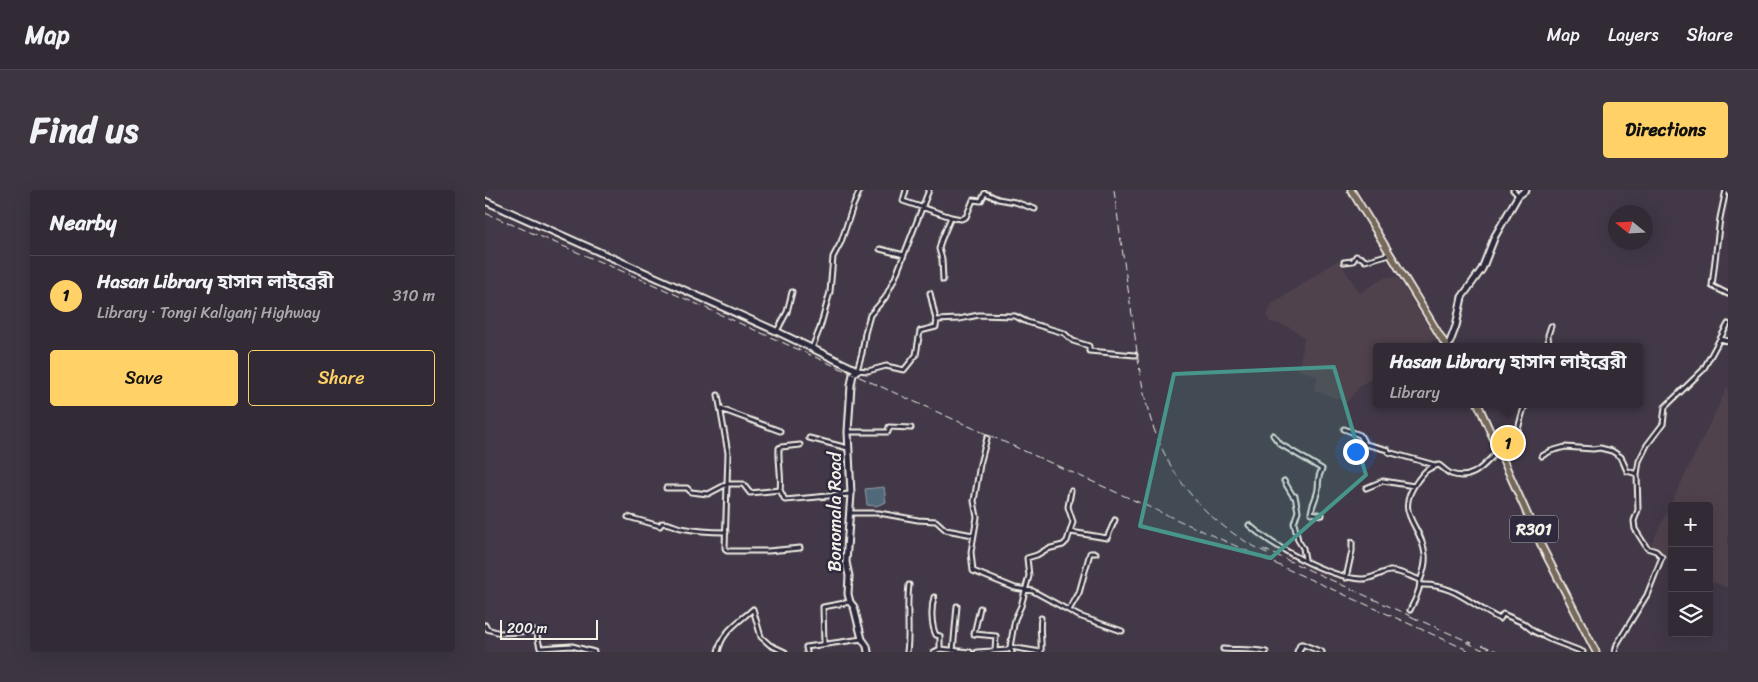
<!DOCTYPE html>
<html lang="en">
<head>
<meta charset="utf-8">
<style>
	:root { --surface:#322a35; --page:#3d3641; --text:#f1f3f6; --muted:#a8a7ad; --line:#4d4650; --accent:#ffd166 }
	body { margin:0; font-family:Sriracha,"Noto Sans Bengali",sans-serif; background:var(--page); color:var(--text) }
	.controls { position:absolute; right:15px; bottom:15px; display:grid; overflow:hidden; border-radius:5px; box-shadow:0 5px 20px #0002 }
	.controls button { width:45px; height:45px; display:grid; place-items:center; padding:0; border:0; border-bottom:1px solid var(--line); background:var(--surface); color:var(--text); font:25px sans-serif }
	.compass { position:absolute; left:1123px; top:15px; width:45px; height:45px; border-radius:50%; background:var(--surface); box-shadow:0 5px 20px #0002; rotate:288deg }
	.scale { position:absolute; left:15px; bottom:12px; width:98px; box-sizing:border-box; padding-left:5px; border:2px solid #f4f1e8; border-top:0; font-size:14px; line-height:18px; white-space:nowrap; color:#f4f1e8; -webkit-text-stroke:4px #2f2a3d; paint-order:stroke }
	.you { position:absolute; left:870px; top:261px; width:18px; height:18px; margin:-12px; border:4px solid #fff; border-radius:50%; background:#1a73e8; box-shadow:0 0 0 8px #1a73e833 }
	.badge { display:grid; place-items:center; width:32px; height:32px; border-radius:50%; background:var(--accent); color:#111; font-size:16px; font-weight:700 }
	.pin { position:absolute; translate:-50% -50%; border:2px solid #fff; box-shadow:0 1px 5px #0006 }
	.popup { position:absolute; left:888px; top:153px; width:270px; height:65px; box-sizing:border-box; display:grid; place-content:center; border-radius:5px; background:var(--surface); filter:drop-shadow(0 1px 4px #0005); font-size:16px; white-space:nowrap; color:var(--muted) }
	.popup b { font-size:19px; color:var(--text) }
	.popup::after { content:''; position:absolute; left:50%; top:100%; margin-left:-10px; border:10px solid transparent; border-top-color:var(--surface) }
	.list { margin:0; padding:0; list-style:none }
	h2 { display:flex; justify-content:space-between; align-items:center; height:65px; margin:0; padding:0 20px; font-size:21px }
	h2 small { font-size:16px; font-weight:400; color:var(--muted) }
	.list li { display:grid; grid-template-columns:32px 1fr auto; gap:15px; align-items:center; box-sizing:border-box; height:80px; padding:0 20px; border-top:1px solid var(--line) }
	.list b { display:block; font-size:19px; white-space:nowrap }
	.list p { margin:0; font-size:16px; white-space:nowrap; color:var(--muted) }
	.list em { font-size:16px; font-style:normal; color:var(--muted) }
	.actions { display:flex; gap:10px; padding:15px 20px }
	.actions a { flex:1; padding:11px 0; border:1px solid var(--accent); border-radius:5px; text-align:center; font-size:18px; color:var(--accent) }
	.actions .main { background:var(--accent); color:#111 }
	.icon { flex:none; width:28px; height:28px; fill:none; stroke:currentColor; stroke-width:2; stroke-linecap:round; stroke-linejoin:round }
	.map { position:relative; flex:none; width:1243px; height:462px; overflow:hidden; border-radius:5px }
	header { display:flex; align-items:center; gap:30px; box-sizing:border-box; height:70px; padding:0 25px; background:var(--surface); border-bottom:1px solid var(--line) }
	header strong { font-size:24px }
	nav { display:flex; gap:28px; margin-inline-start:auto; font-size:18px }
	.intro { display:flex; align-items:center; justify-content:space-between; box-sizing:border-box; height:120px; padding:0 30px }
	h1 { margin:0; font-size:35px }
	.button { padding:12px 22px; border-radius:5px; background:var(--accent); color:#111; font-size:18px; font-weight:700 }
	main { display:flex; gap:30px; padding:0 30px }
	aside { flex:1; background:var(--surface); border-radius:5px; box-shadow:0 5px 20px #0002 }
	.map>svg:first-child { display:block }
</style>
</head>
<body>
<header>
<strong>Map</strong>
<nav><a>Map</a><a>Layers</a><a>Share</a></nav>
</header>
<div class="intro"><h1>Find us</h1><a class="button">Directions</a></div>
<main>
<aside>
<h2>Nearby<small></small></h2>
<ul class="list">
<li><span class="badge">1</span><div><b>Hasan Library হাসান লাইব্রেরী</b><p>Library · Tongi Kaliganj Highway</p></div><em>310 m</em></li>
</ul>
<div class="actions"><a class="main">Save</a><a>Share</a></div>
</aside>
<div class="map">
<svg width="1243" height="462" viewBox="0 0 1243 462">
	<rect width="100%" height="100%" fill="#423847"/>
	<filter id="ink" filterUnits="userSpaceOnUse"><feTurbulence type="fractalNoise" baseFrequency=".02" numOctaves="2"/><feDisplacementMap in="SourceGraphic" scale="10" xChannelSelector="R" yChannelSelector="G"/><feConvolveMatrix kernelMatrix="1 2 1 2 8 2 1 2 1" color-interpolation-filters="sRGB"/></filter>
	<g filter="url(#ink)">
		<!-- built -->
		<path fill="#50424e" d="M853,70L875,103L900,87H912L951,149L938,157H892V185L876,195L862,212L829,200L833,186L814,180L819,147L802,136L785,132L782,126L787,114Z
			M1242,198H1243V398L1224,390V316H1187V373L1163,361Z"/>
		<!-- water -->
		<path fill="#50697a" stroke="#929fa6" d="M399,297L401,312L391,316L382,315L380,299Z"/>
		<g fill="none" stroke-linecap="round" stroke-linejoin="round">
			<defs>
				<path id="street" d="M421,0L418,11L466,27L456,51L454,59L457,69L458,90
					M444,0L410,88L400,108L385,125L380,143L377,163L372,180L383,181L401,176L419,180L431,165L435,141L451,137L452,130
					M1028,0L1033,5
					M1241,0L1235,28L1227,96L1243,104
					M466,27L476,29L481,27L488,10L496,11L500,3L513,9L530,12L550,19
					M395,59L419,65
					M859,72L868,71L871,66L877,68L880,71L905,64
					M445,103L451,130L474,129L494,125L530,126L542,132L579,143L588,151L604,156V161L650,165
					M292,141L302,122L307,102
					M1235,149L1243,151
					M1064,157L1063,145L1066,136
					M327,158L335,138L345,102L348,67L356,52L368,16L375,0
					M233,205L243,263L240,358L242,361H283L315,358
					M236,219L295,241
					M859,239L875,245L880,254L903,260V262L950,275
					M363,242H403L404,237L426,238
					M788,245L795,254L837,279C832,288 834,290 833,299C832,307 827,314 826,323L837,325
					M324,248L363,258
					M502,248L495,274L489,311L492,327L486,362L488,381L530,398L548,401L594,426L637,441
					M1012,256L1027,253C1035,242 1034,227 1041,214
					M1057,266L1066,261L1080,257L1108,259L1115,258L1127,261L1136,267L1142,281L1152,284
					M799,291L808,306H810L813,321L809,333L813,350L818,358L820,369
					M181,298H202L206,302L223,304L242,294H258L265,303L295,300L300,310L365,304
					M881,298L898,291L929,296
					M295,300C297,286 293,273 294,258L296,257L315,255
					M364,323H394L433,330L451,331L461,340L488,345
					M143,327L175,336L177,333C184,333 189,336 196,338C211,341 226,342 241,342
					M764,335C789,357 843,387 876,389C887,390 895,382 905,381C914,380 926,387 935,390
					M586,342L622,348L630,330
					M861,388L867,361V352
					M935,395C969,393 987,416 1015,429L1018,424L1038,433L1048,441L1064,449L1098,462
					M449,407C446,418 446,435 451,445L455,446V459
					M495,418L489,444L511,446L510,460
					M584,420L594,403L605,363H611
					M925,420C929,413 932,406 934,399C935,395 934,391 936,388C939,380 941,373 940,365C937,333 907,325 933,290C940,281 942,278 954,275C958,278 962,282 966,284C989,292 1000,273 1013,261
					M0,435L2,439L15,443L51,441L55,458L87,456L109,462
					M339,454L338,417L365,412
					M816,455L817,454L837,462
					M738,459C753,460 767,459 781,462
					M468,461L472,416
					M556,461C557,450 554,440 556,428
					M233,462C237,441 254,432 268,419L276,447L285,455L300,462
					M322,462L321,457L377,449
					M422,462C425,440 421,418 424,395
					M449,462L455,459L485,462
					M492,462L523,460L525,457L527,462
					M556,462L525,457L530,429L536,416L544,386L542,368L552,365L562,359L578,355L582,351L588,332L583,317L586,301
					M1130,462L1132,454L1162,405L1177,367L1171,361L1162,358L1150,339L1149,331L1153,320L1152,284L1154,271L1162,255L1178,234L1180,217L1218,180L1243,134"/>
				<path id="secondary" d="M0,11L291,141L372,180L368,184L366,195L363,242L366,304L361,372L364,386L363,404L365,412L369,417L377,449L382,456L383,462
					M963,157L971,136L977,107L997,79L1010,46L1033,6L1041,0
					M813,462L816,455"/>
				<path id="primary" d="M866,0L962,157
					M993,214L1057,357L1111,462"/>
			</defs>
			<!-- street casing -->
			<use href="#street" stroke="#f4f1e8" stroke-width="7"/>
			<!-- secondary casing -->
			<use href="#secondary" stroke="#f4f1e8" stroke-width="9"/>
			<!-- primary casing -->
			<use href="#primary" stroke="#f4f1e8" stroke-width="9"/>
			<!-- street -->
			<use href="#street" stroke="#2f2a3d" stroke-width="3"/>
			<!-- secondary -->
			<use href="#secondary" stroke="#2f2a3d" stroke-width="5"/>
			<!-- primary -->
			<use href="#primary" stroke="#76695c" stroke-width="5.5"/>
			<!-- rail -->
			<path stroke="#f4f1e8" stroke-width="1" stroke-dasharray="8 4" stroke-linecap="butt" d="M629,0C635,44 641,88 648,131C651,155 654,179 659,203C674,277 716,332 784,364
				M0,23L165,93L987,462
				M778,359L932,429
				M927,427L987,453
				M981,452L1002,462
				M997,455L1014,462"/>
		</g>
	</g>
	<!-- marked area -->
	<path fill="#48958c" fill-opacity="0.2" stroke="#48958c" stroke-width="4" stroke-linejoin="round" d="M849,177L881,285L786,368L655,336L689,184Z"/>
	<g text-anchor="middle" stroke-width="5" stroke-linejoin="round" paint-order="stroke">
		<!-- shield labels -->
		<rect fill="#2f2a3d" stroke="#b9b5b5" stroke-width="1" x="1025" y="325.5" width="48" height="27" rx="4"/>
		<g font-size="16" font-weight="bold" fill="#f4f1e8">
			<text x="1049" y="345">R301</text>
		</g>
		<!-- street labels -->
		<g font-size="18" fill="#f4f1e8" stroke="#2f2a3d">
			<text transform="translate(350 322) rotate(-90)" y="6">Bonomala Road</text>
		</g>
	</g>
</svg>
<div class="controls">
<button>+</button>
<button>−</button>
<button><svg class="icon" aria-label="layers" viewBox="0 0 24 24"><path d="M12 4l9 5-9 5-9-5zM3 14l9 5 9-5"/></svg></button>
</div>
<svg class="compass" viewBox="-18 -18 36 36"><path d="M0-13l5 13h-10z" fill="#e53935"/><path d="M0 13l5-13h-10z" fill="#a8a7ad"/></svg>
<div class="scale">200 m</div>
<div class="you"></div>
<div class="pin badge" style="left:1023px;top:253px">1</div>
<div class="popup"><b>Hasan Library হাসান লাইব্রেরী</b>Library</div>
</div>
</main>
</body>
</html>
